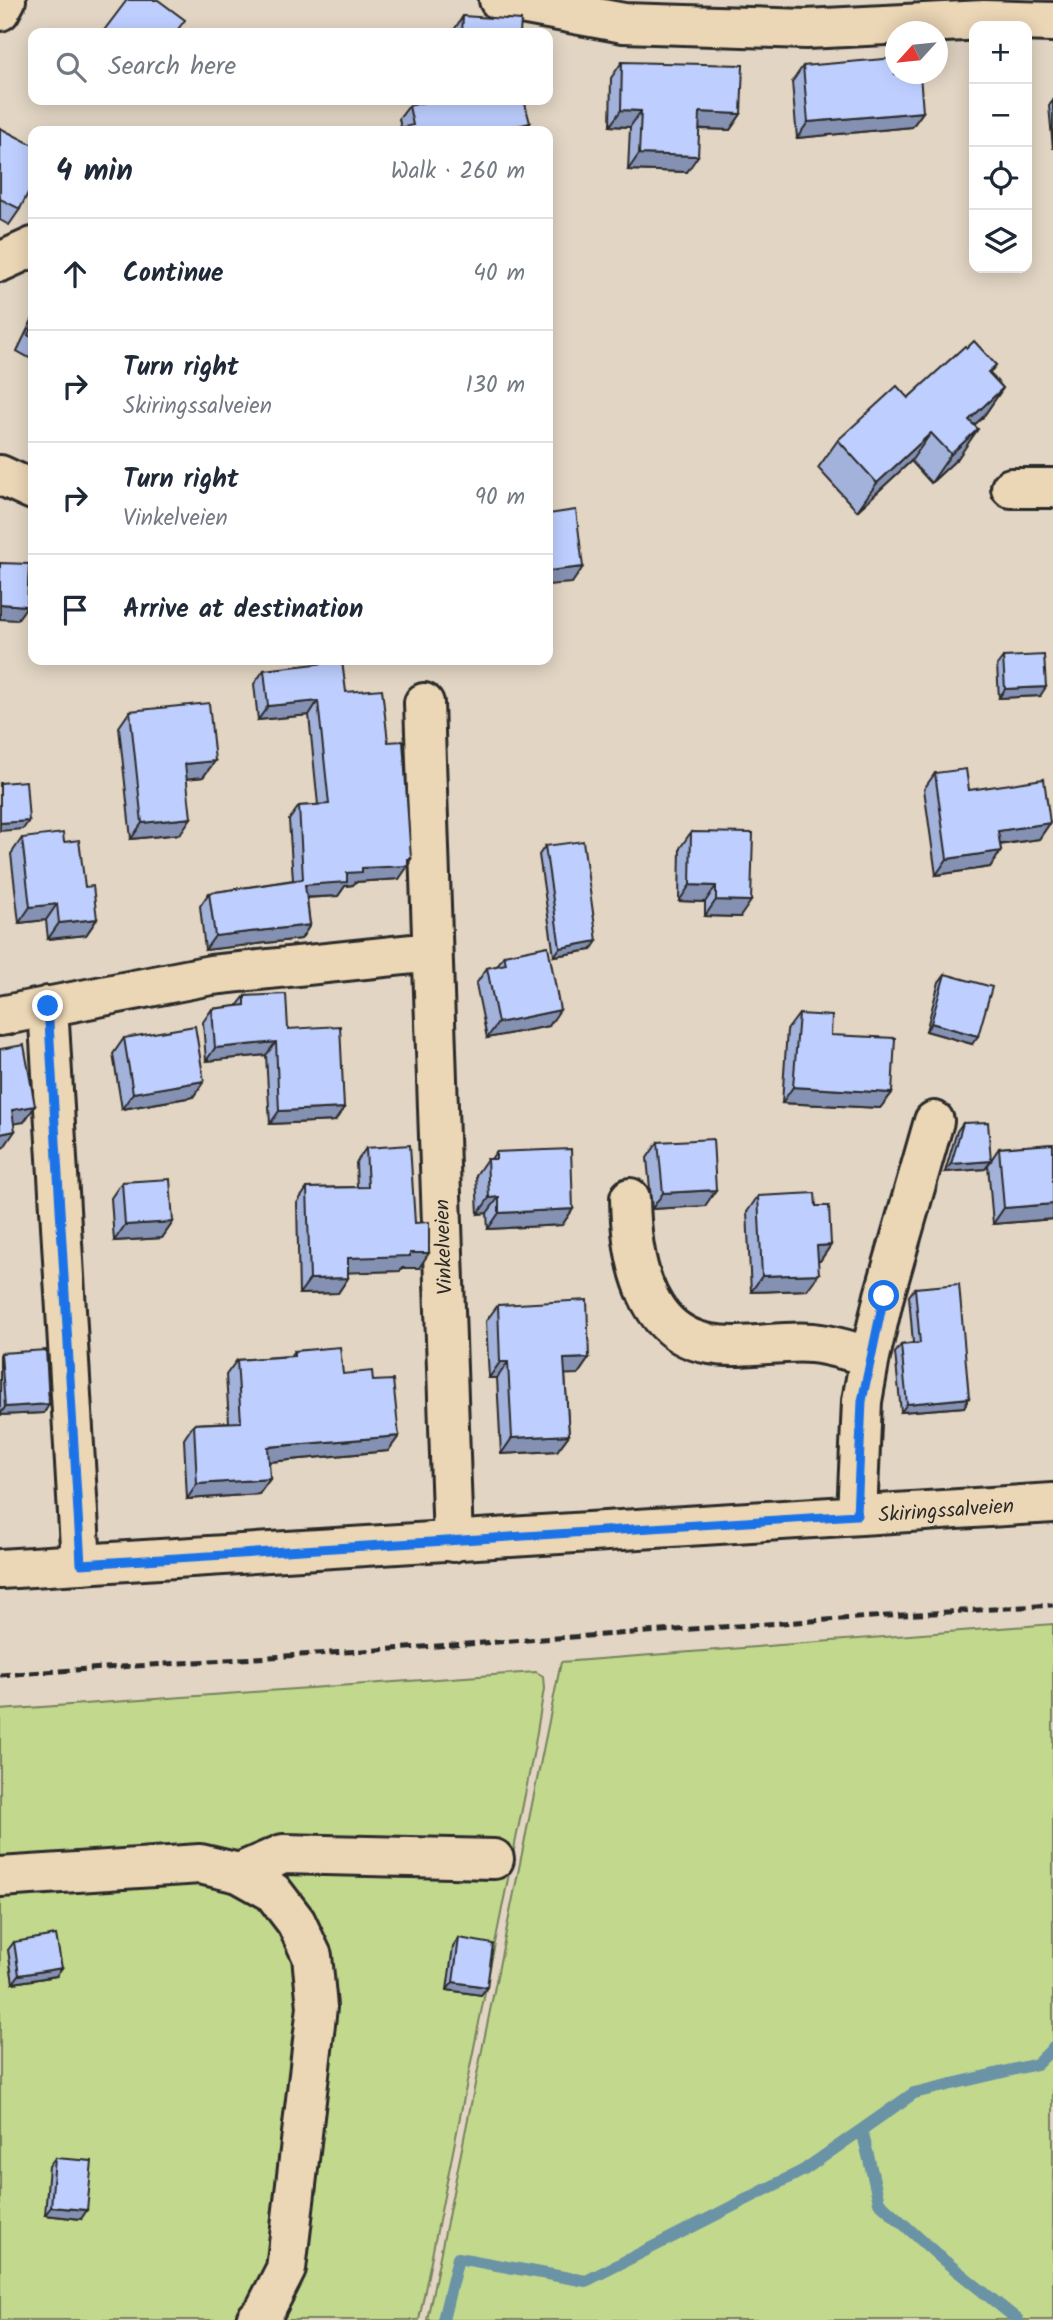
<!DOCTYPE html>
<html lang="en">
<head>
<meta charset="utf-8">
<style>
	:root { --surface:#fff; --page:#f2f2f3; --text:#1f2937; --muted:#747a83; --line:#e0e1e3 }
	body { margin:0; font-family:Kalam,sans-serif; background:var(--page); color:var(--text) }
	.controls { position:absolute; right:21px; top:21px; display:grid; overflow:hidden; border-radius:14px; box-shadow:0 4px 18px #0003 }
	.controls button { width:63px; height:63px; display:grid; place-items:center; padding:0; border:0; border-bottom:2px solid var(--line); background:var(--surface); color:var(--text); font:35px sans-serif }
	.compass { position:absolute; left:885px; top:21px; width:63px; height:63px; border-radius:50%; background:var(--surface); box-shadow:0 4px 18px #0003; rotate:243deg }
	.stop { position:absolute; width:21px; height:21px; margin:-16px; border:5px solid #1a73e8; border-radius:50%; background:#fff }
	.stop.end { background:#1a73e8; border-color:#fff; box-shadow:0 2px 7px #0008 }
	.list { margin:0; padding:0; list-style:none }
	h2 { display:flex; justify-content:space-between; align-items:center; height:91px; margin:0; padding:0 28px; font-size:30px }
	h2 small { font-size:23px; font-weight:400; color:var(--muted) }
	.list li { display:grid; grid-template-columns:46px 1fr auto; gap:21px; align-items:center; box-sizing:border-box; height:112px; padding:0 28px; border-top:2px solid var(--line) }
	.list b { display:block; font-size:26px; white-space:nowrap }
	.list p { margin:0; font-size:23px; white-space:nowrap; color:var(--muted) }
	.list em { font-size:23px; font-style:normal; color:var(--muted) }
	.icon { flex:none; width:38px; height:38px; fill:none; stroke:currentColor; stroke-width:2; stroke-linecap:round; stroke-linejoin:round }
	.map { position:relative; flex:none; width:1053px; height:2320px; overflow:hidden }
	.search { position:absolute; background:var(--surface); box-shadow:0 4px 18px #0003; left:28px; top:28px; width:525px; height:77px; display:flex; align-items:center; gap:18px; box-sizing:border-box; padding:0 24px; border-radius:14px; color:var(--muted); font-size:26px }
	.panel { position:absolute; background:var(--surface); box-shadow:0 4px 18px #0003; left:28px; top:126px; width:525px; height:539px; border-radius:14px }
	.map>svg:first-child { display:block }
</style>
</head>
<body>
<div class="map">
<svg width="1053" height="2320" viewBox="0 0 1053 2320">
	<rect width="100%" height="100%" fill="#e2d5c4"/>
	<filter id="ink" filterUnits="userSpaceOnUse"><feTurbulence type="fractalNoise" baseFrequency=".0143" numOctaves="2"/><feDisplacementMap in="SourceGraphic" scale="14" xChannelSelector="R" yChannelSelector="G"/><feConvolveMatrix kernelMatrix="1 2 1 2 8 2 1 2 1" color-interpolation-filters="sRGB"/></filter>
	<g filter="url(#ink)">
		<!-- green -->
		<path fill="#c2d88d" stroke="#76825c" stroke-width="2" d="M1053,1624V2320H427L561,1662Z
			M536,1672L543,1676L544,1689L534,1750L419,2320H0V1710Z"/>
		<g fill="none" stroke-linecap="round" stroke-linejoin="round">
			<!-- stream -->
			<path stroke="#6a93a5" stroke-width="12" d="M862,2130L879,2202L941,2258L1018,2320
				M443,2320L458,2258L586,2281L804,2170L914,2093L1037,2064L1053,2048"/>
			<defs>
				<path id="minor" d="M499,0L624,23L806,29L984,20L1053,22
					M0,11L6,0
					M0,262L33,247
					M0,475L33,490
					M1011,488H1053
					M424,703L453,1542
					M48,1006L81,1564
					M0,1016L211,975L432,952
					M630,1198C631,1253 642,1334 710,1344C744,1350 779,1340 812,1343C832,1345 851,1351 870,1357
					M857,1515L862,1401L870,1357L884,1296L934,1121
					M239,1873L283,1854L494,1859
					M0,1877L200,1864L239,1873L273,1892L296,1922L312,1956L317,2007L286,2269L265,2310L256,2320"/>
				<path id="major" d="M0,1569L1053,1503"/>
			</defs>
			<!-- minor casing -->
			<use href="#minor" stroke="#2b2b2b" stroke-width="44"/>
			<!-- major casing -->
			<use href="#major" stroke="#2b2b2b" stroke-width="44"/>
			<!-- minor -->
			<use href="#minor" stroke="#ebd6b5" stroke-width="38"/>
			<!-- major -->
			<use href="#major" stroke="#ebd6b5" stroke-width="38"/>
			<!-- rail -->
			<path stroke="#2b2b2b" stroke-width="5" stroke-dasharray="10 5" stroke-linecap="butt" d="M0,1675L1053,1605"/>
		</g>
		<!-- wall -->
		<path fill="#a3b2db" stroke="#2b2b2b" stroke-width="2" d="M463,16L520,33H454V30Z
			M622,62L741,114L730,130L699,129L687,172L628,170L630,127L610,126L611,78Z
			M803,66L923,112L912,127L797,138L792,82Z
			M1053,100V149L1049,106Z
			M409,106L530,123L524,131H388L401,128L399,119Z
			M0,128L20,209L9,225L0,220Z
			M33,318V360L17,351Z
			M967,348L996,365L990,373L1003,388L983,417L974,425L958,458L931,483L911,461L857,511L818,468L838,440L908,398Z
			M1003,657L1040,696L999,698L997,665Z
			M264,670L346,692L388,742L408,863L399,879L355,882L353,885L345,886L338,896L307,898L310,925L301,939L205,950L200,906L209,893L293,880L289,820L299,806L318,805L309,715L258,720L254,684Z
			M130,711L215,761L203,777L187,779L180,834L131,839L119,727Z
			M935,773L969,790L1050,823L1039,839L1000,845L1001,851L990,867L936,875L924,789Z
			M691,832L740,917L705,916V902L679,901L680,848Z
			M22,838L64,842L85,887L97,919L86,935L48,939L46,920L19,923L11,854Z
			M545,846L591,950L554,956L539,855Z
			M504,955L549,1026L487,1038L476,984L487,968L497,966Z
			M945,974L972,1044L926,1031L939,982Z
			M245,996L288,1029L335,1121L270,1124L266,1055L206,1061L203,1022L212,1009L237,1006Z
			M799,1014L831,1035L892,1093L880,1108L782,1103L787,1030Z
			M124,1038L204,1081L193,1097L122,1109L113,1054Z
			M963,1123L991,1160L999,1148L1053,1144V1219L993,1224L988,1165L985,1169L945,1172L957,1131Z
			M658,1142L705,1206L652,1209L647,1158Z
			M366,1148L419,1268H402L400,1271L348,1272V1278L338,1293L299,1294L297,1203L307,1188L357,1187L356,1163Z
			M496,1152L573,1209L562,1225L488,1229L487,1213L478,1214L476,1175L487,1159H491Z
			M122,1182L173,1222L162,1238L114,1241L111,1198Z
			M758,1196L816,1206L831,1245L820,1261H818L807,1290L751,1292L747,1212Z
			M915,1288L969,1398L964,1407L901,1412L895,1353L901,1345L913,1343L909,1296Z
			M498,1305L589,1358L578,1374H565L569,1435L557,1451L501,1454L497,1378H489L486,1321Z
			M294,1351L343,1374L373,1381L399,1436L388,1451L269,1462L270,1479L259,1494L187,1499L184,1439L194,1424L229,1422L226,1375L237,1360L290,1356Z
			M1,1353L49,1404L44,1413L0,1415V1355Z
			M459,1938L487,1987L481,1995L447,1990L453,1947Z
			M14,1942L56,1976L13,1983L8,1950Z
			M55,2158L81,2219L45,2215L49,2166Z"/>
		<!-- shaded-wall -->
		<path fill="#8591b2" stroke="#2b2b2b" stroke-width="2" d="M621,110L641,111L630,127L610,126Z
			M700,112L741,114L730,130L688,128Z
			M923,112L912,127L797,138L808,122Z
			M530,123L524,131H494Z
			M639,154L698,156L687,172L628,170Z
			M1003,388L983,417L949,448L969,420Z
			M978,429L958,458L931,483L951,454Z
			M931,433L911,461L857,511L877,483Z
			M583,567L572,583L548,585V571Z
			M0,604L27,606L17,620L0,619Z
			M1046,687L1040,696L999,698L1005,689Z
			M318,701L309,715L258,720L268,706Z
			M215,761L203,777L174,780L185,764Z
			M191,818L180,834L131,839L142,823Z
			M29,821L23,829L0,831V823Z
			M1050,823L1039,839L987,846L998,831Z
			M1001,851L990,867L936,875L947,859Z
			M411,859L406,866H408L399,879L355,882L353,885L345,886L338,896L296,898L305,885L362,868Z
			M690,885L716,886L705,902L679,901Z
			M716,900L751,901L740,917L705,916Z
			M57,904L46,920L19,923L30,907Z
			M97,919L86,935L48,939L59,923Z
			M310,925L301,939L205,950L215,936Z
			M597,941L591,950L554,956L560,948Z
			M560,1010L549,1026L487,1038L498,1023Z
			M931,1023L978,1036L972,1044L926,1031Z
			M276,1042L266,1055L206,1061L215,1048Z
			M204,1081L193,1097L122,1109L133,1093Z
			M793,1087L892,1093L880,1108L782,1103Z
			M35,1106L24,1122L0,1126L12,1110Z
			M344,1108L335,1121L270,1124L279,1111Z
			M15,1131L4,1147L0,1148V1134Z
			M991,1161L985,1169L945,1172L951,1164Z
			M716,1190L705,1206L652,1209L663,1193Z
			M499,1197L487,1213L478,1214L489,1198Z
			M1053,1204V1219L993,1224L1004,1208Z
			M573,1209L562,1225L488,1229L499,1213Z
			M173,1222L162,1238L114,1241L125,1225Z
			M831,1245L820,1261H806L817,1246Z
			M410,1253H429L419,1268H402L400,1271L337,1273L348,1258Z
			M819,1274L807,1290L751,1292L762,1276Z
			M348,1278L338,1293L299,1294L310,1279Z
			M589,1358L578,1374L553,1375L564,1359Z
			M500,1362H508L497,1378H489Z
			M969,1398L964,1407L901,1412L907,1404Z
			M49,1404L44,1413L0,1415L5,1407Z
			M569,1435L557,1451L501,1454L512,1438Z
			M399,1436L388,1451L257,1463L268,1447Z
			M270,1479L259,1494L187,1499L197,1484Z
			M62,1968L56,1976L13,1983L19,1975Z
			M453,1982L487,1987L481,1995L447,1990Z
			M51,2207L87,2210L81,2219L45,2215Z"/>
		<!-- building -->
		<path fill="#becfff" stroke="#2b2b2b" stroke-width="2" d="M127,0H158L185,20L175,33H102Z
			M463,16L521,20L520,33H462Z
			M895,58V74H920L923,112L808,122L803,66Z
			M622,62L743,65L741,114L700,112L698,156L639,154L641,111L621,110Z
			M433,100H524L530,123L494,131H388L413,125L409,106Z
			M0,128L33,145V183L20,209L0,199Z
			M33,324V338L28,335Z
			M974,341L996,365L988,372L1003,388L969,420L978,429L951,454L931,433L877,483L838,440L897,386L908,398L965,346L967,348Z
			M576,510L583,567L548,571V514Z
			M0,563L29,564L27,606L0,604Z
			M1044,655L1046,687L1005,689L1003,657Z
			M342,661L346,692L382,689L388,742L403,741L411,859H408V866L362,868V872L347,873V882L305,885L310,925L215,936L209,893L303,879L299,806L329,804L318,701L268,706L264,670Z
			M209,703L215,761L185,764L191,818L142,823L130,711Z
			M966,769L969,790L1044,779L1050,823L998,831L1001,851L947,859L935,773Z
			M26,781L29,821L0,823V783Z
			M691,832L753,833L751,901L716,900V886L690,885Z
			M63,833L64,842L79,840L85,887L93,886L97,919L59,923L57,904L30,907L22,838Z
			M583,841L597,941L560,948L545,846Z
			M548,946L560,1010L498,1023L487,968L506,964L504,955Z
			M945,974L992,987L978,1036L931,1023Z
			M286,994L288,1029L340,1026L344,1108L279,1111L276,1042L215,1048L212,1009L245,1005V996Z
			M799,1014L832,1016L831,1035L895,1038L892,1093L793,1087Z
			M195,1026L204,1081L133,1093L124,1038Z
			M24,1045L35,1106L12,1110L15,1131L0,1134V1049Z
			M988,1122L991,1161L951,1164L963,1123Z
			M713,1139L716,1190L663,1193L658,1142Z
			M1053,1144V1204L1004,1208L999,1148Z
			M410,1145L415,1223L429,1222V1253H410V1256L348,1258V1278L310,1279L307,1188L368,1187L366,1148Z
			M571,1149L573,1209L499,1213V1197L489,1198L487,1159H496V1152Z
			M170,1179L173,1222L125,1225L122,1182Z
			M815,1193L816,1206H829L831,1245L817,1246L819,1274L762,1276L758,1196Z
			M959,1284L969,1398L907,1404L901,1345L920,1343L915,1288Z
			M587,1300L589,1358L564,1359L569,1435L512,1438L508,1362H500L498,1305Z
			M340,1347L343,1374L372,1371L373,1381L393,1380L399,1436L268,1447L270,1479L197,1484L194,1424L241,1422L237,1360L294,1356V1351Z
			M46,1350L49,1404L5,1407L1,1353Z
			M56,1935L62,1968L19,1975L14,1942Z
			M459,1938L493,1944L487,1987L453,1982Z
			M55,2158L92,2161L87,2210L51,2207Z"/>
	</g>
	<g fill="none" stroke-linecap="round" stroke-linejoin="round" filter="url(#ink)">
		<!-- route -->
		<path stroke="#1a73e8" stroke-width="9" d="M48,1006L81,1564L857,1515L862,1401L884,1296"/>
	</g>
	<g text-anchor="middle" stroke-width="6" stroke-linejoin="round" paint-order="stroke">
		<!-- street labels -->
		<g font-size="21" fill="#2b2b2b" stroke="#ebd6b5">
			<text transform="translate(443 1247) rotate(-92)" y="7">Vinkelveien</text>
			<text transform="translate(946 1510) rotate(-4)" y="7">Skiringssalveien</text>
		</g>
	</g>
</svg>
<div class="controls">
<button>+</button>
<button>−</button>
<button><svg class="icon" aria-label="locate" viewBox="0 0 24 24"><circle cx="12" cy="12" r="6"/><path d="M12 2v4M12 18v4M2 12h4M18 12h4"/></svg></button>
<button><svg class="icon" aria-label="layers" viewBox="0 0 24 24"><path d="M12 4l9 5-9 5-9-5zM3 14l9 5 9-5"/></svg></button>
</div>
<svg class="compass" viewBox="-18 -18 36 36"><path d="M0-13l5 13h-10z" fill="#e53935"/><path d="M0 13l5-13h-10z" fill="#747a83"/></svg>
<div class="stop" style="left:884px;top:1296px"></div>
<div class="stop end" style="left:48px;top:1006px"></div>
<div class="search"><svg class="icon" aria-label="search" viewBox="0 0 24 24"><circle cx="10" cy="10" r="6"/><path d="M15 15l6 6"/></svg>Search here</div>
<section class="panel">
<h2>4 min<small>Walk · 260 m</small></h2>
<ul class="list">
<li><svg class="icon" aria-label="ahead" viewBox="0 0 24 24"><path d="M12 20V5M6 11l6-6 6 6"/></svg><div><b>Continue</b></div><em>40 m</em></li>
<li><svg class="icon" aria-label="right" viewBox="0 0 24 24"><path d="M7 20v-9h11M14 6l5 5-5 5"/></svg><div><b>Turn right</b><p>Skiringssalveien</p></div><em>130 m</em></li>
<li><svg class="icon" aria-label="right" viewBox="0 0 24 24"><path d="M7 20v-9h11M14 6l5 5-5 5"/></svg><div><b>Turn right</b><p>Vinkelveien</p></div><em>90 m</em></li>
<li><svg class="icon" aria-label="arrive" viewBox="0 0 24 24"><path d="M6 21V4h12l-3 4 3 4H6"/></svg><div><b>Arrive at destination</b></div></li>
</ul>
</section>
</div>
</body>
</html>
